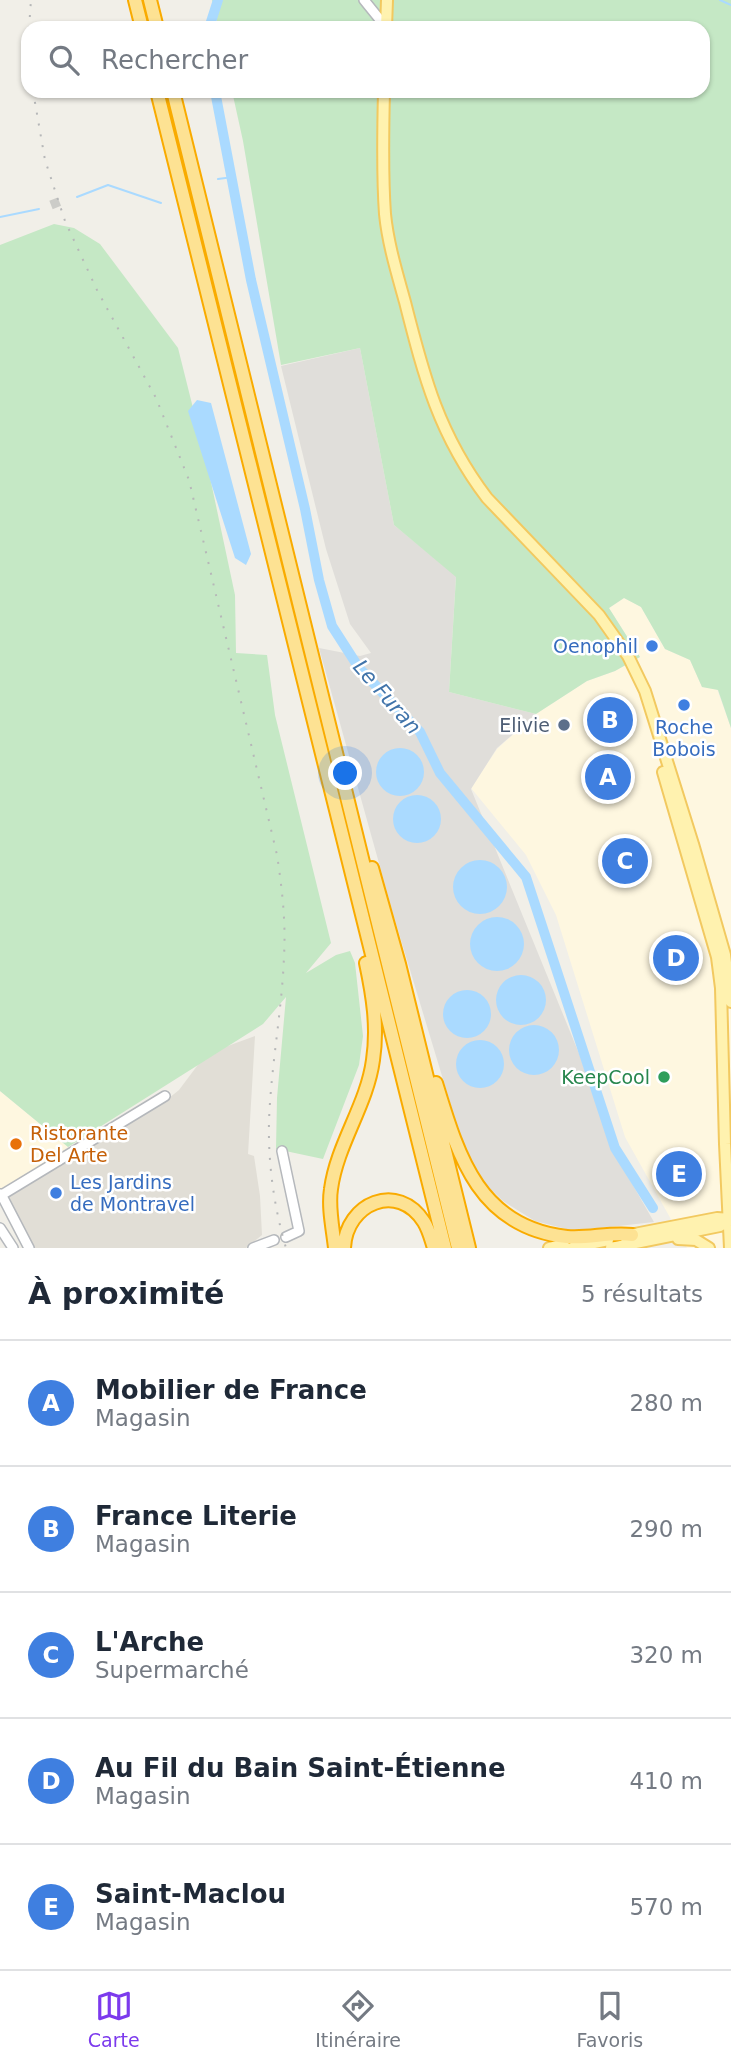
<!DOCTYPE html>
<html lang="fr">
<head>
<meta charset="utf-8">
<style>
	:root { --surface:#fff; --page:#f6f6f7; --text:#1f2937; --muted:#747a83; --line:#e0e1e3; --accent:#7c3aed }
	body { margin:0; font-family:"DejaVu Sans",sans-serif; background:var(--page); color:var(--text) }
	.you { position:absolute; left:346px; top:774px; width:24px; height:24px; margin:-18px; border:5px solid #fff; border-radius:50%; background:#1a73e8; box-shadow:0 0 0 10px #1a73e833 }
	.badge { display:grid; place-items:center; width:46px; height:46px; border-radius:50%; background:var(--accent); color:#fff; font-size:23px; font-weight:700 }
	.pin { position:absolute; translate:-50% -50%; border:4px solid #fff; box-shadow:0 2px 7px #0006 }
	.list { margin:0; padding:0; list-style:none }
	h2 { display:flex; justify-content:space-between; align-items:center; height:91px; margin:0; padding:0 28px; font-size:30px }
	h2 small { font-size:23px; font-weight:400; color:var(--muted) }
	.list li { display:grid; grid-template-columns:46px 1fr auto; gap:21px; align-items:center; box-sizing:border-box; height:126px; padding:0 28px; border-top:2px solid var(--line) }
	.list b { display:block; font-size:26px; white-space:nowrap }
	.list p { margin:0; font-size:23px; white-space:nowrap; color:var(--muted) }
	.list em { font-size:23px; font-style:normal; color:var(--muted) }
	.icon { flex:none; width:38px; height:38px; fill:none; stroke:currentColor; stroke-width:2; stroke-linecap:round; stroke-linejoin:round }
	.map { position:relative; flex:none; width:731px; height:1248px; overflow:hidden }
	.search { position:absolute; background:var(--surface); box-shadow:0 2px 5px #0004; left:21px; right:21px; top:21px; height:77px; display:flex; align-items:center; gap:18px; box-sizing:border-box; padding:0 24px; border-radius:21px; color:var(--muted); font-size:26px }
	.sheet { height:721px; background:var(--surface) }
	nav { display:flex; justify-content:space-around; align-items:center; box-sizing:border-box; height:98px; border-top:2px solid var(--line); background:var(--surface); font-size:19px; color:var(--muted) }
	nav a { display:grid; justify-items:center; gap:4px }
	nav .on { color:var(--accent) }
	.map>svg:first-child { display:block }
</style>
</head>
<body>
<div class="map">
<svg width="731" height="1248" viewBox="0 0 731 1248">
	<rect width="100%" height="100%" fill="#f1efe8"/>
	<!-- commercial -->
	<path fill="#fef7e0" d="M624,598L641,607L665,649L690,660L702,687L717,689L731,728V1248H687L625,1137L556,915L526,855L471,788L497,749L536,714L587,681L615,671L640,657L609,608Z
		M0,1091L68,1147L32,1173L0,1190Z"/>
	<!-- industrial -->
	<path fill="#e0deda" d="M360,348L394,525L456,576L449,692L536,714L497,748L471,789L580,1056L611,1147L654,1222L574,1231L535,1221L503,1201L482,1181L465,1152L394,917L319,648L360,656L371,653L350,624L326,549L281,366Z"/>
	<!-- education -->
	<path fill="#e1ded6" d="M255,1036L248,1154L254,1156L260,1196L262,1235L246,1248H34L8,1196L164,1102L179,1090L206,1054Z"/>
	<!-- green -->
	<path fill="#c5e8c5" d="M212,0H731V728L718,690L702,687L690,660L665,649L641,607L624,598L609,608L640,657L615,671L587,681L536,714L449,692L456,577L394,525L360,348L281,365L243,141L232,91H703V28H218Z
		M54,224L74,228L100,244L178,348L208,468L235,595L236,653L267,655L275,715L331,943L306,973L336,955L350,951L355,963L363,1036L359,1065L323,1159L276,1149L277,1098L286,997L263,1024L68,1147L0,1091V245Z"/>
	<!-- water -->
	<path fill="#aadaff" d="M197,400L211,403L251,554L246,565L235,558L188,411Z
		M376 772a24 24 0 1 1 48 0a24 24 0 1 1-48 0Z
		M393 819a24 24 0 1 1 48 0a24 24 0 1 1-48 0Z
		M453 887a27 27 0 1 1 54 0a27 27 0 1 1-54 0Z
		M470 944a27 27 0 1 1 54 0a27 27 0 1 1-54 0Z
		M496 1000a25 25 0 1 1 50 0a25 25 0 1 1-50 0Z
		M443 1014a24 24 0 1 1 48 0a24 24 0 1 1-48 0Z
		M509 1050a25 25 0 1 1 50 0a25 25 0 1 1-50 0Z
		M456 1064a24 24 0 1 1 48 0a24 24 0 1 1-48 0Z"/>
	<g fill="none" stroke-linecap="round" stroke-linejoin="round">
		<!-- stream -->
		<path stroke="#aadaff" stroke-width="2" d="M720,0L731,5
			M218,179L233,177
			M77,197L108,185L161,203
			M0,217L39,209"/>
		<!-- river -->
		<path stroke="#aadaff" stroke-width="10" d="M209,28L218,0
			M215,91L251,280L305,509L319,580L332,626L359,668L420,732L440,773L526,877L615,1148L653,1208"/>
		<!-- minor-tunnel -->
		<path stroke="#ccccc8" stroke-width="9" stroke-dasharray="9 4.5" stroke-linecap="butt" d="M51,205L61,201"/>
		<defs>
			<path id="minor" d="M364,0L381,21L386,23
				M282,1151L299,1231L286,1237
				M1,1194L29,1248
				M0,1196L165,1096
				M0,1228L13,1248
				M253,1248L274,1240"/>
			<path id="major" d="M386,28L387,0
				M384,91C383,132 382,173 385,214C388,244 397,273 405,302C424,377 439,435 487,498L599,615L628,656L645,691L693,844L725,955L731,1002
				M663,772L717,957L721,988L725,1144L730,1248
				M624,1236L717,1218L731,1219
				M678,1239L696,1240L709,1248
				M549,1248L560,1245L567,1248
				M572,1248L608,1240
				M611,1248L720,1226L730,1220"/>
			<path id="highway" d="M135,0L142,28
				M150,0L157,28
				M157,91L445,1248
				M173,91L458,1248
				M372,868L399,964L469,1248
				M436,1083C458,1155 478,1227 567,1237C589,1239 610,1232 632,1235
				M335,1248C333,1229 328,1208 331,1189C337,1144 367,1105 373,1060C378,1027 373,996 366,963
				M344,1248C346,1203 398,1181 424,1222C429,1230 431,1239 434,1248"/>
		</defs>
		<!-- minor casing -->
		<use href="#minor" stroke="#b5b8bc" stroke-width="12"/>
		<!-- major casing -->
		<use href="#major" stroke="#f2c960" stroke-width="14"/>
		<!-- highway casing -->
		<use href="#highway" stroke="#f9ab00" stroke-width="16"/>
		<!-- minor -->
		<use href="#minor" stroke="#fff" stroke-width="9"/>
		<!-- major -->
		<use href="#major" stroke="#fff2af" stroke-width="10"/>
		<!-- highway -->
		<use href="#highway" stroke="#fde293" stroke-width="12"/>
		<!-- rail -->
		<path stroke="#b6b7b8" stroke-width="2" stroke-dasharray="2 9" stroke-linecap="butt" d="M29,28L31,0
			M33,91L45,160L65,221L97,290L156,398L189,480L277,855C282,888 286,922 284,956C282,1011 271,1066 269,1121C268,1164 274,1207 286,1248"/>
	</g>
	<!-- markers -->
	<g fill="#3f7fe0" stroke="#fff" stroke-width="2.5">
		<circle cx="652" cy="646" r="7"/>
		<circle cx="684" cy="705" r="7"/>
		<circle cx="56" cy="1193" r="7"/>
	</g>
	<circle fill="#5c6f8a" stroke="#fff" stroke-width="2.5" cx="564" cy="725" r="7"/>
	<circle fill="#2e9e5b" stroke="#fff" stroke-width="2.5" cx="664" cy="1077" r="7"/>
	<circle fill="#e8710a" stroke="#fff" stroke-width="2.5" cx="16" cy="1144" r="7"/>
	<g text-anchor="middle" stroke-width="5" stroke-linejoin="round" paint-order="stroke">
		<!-- shop labels -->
		<g font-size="19" fill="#366cbe" stroke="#fff" text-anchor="end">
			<text x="638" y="653">Oenophil</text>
			<text x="684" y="734" text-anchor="middle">Roche<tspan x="684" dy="22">Bobois</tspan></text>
			<text x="70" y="1189" text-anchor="start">Les Jardins<tspan x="70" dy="22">de Montravel</tspan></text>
		</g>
		<!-- service labels -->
		<g font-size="19" fill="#4e5e75" stroke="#fff" text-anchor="end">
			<text x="550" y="732">Elivie</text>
		</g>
		<!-- leisure labels -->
		<g font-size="19" fill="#27864d" stroke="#fff" text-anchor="end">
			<text x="650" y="1084">KeepCool</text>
		</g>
		<!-- food labels -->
		<g font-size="19" fill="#c56008" stroke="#fff" text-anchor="start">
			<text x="30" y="1140">Ristorante<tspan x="30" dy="22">Del Arte</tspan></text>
		</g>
		<!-- water labels -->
		<g font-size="21" font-style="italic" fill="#4174aa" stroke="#fff">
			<text transform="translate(387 697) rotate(49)" y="7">Le Furan</text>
		</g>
	</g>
</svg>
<div class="you"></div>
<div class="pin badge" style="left:608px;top:777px;background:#3f7fe0">A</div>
<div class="pin badge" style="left:610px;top:720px;background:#3f7fe0">B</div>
<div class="pin badge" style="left:625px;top:861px;background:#3f7fe0">C</div>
<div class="pin badge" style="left:676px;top:958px;background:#3f7fe0">D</div>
<div class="pin badge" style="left:679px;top:1174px;background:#3f7fe0">E</div>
<div class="search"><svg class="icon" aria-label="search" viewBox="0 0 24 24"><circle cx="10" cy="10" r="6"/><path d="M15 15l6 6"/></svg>Rechercher</div>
</div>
<section class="sheet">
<h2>À proximité<small>5 résultats</small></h2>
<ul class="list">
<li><span class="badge" style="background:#3f7fe0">A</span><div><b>Mobilier de France</b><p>Magasin</p></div><em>280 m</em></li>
<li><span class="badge" style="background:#3f7fe0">B</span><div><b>France Literie</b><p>Magasin</p></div><em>290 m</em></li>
<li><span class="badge" style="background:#3f7fe0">C</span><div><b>L'Arche</b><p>Supermarché</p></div><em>320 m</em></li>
<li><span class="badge" style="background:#3f7fe0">D</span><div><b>Au Fil du Bain Saint-Étienne</b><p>Magasin</p></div><em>410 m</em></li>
<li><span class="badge" style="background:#3f7fe0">E</span><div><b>Saint-Maclou</b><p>Magasin</p></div><em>570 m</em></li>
</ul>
</section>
<nav>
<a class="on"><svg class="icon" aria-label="map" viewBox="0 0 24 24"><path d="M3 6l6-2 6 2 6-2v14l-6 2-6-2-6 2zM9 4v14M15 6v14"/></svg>Carte</a>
<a><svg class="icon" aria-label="directions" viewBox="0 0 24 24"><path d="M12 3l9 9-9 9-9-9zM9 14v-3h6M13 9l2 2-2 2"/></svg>Itinéraire</a>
<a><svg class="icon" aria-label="saved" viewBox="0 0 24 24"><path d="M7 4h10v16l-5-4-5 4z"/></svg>Favoris</a>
</nav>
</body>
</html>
